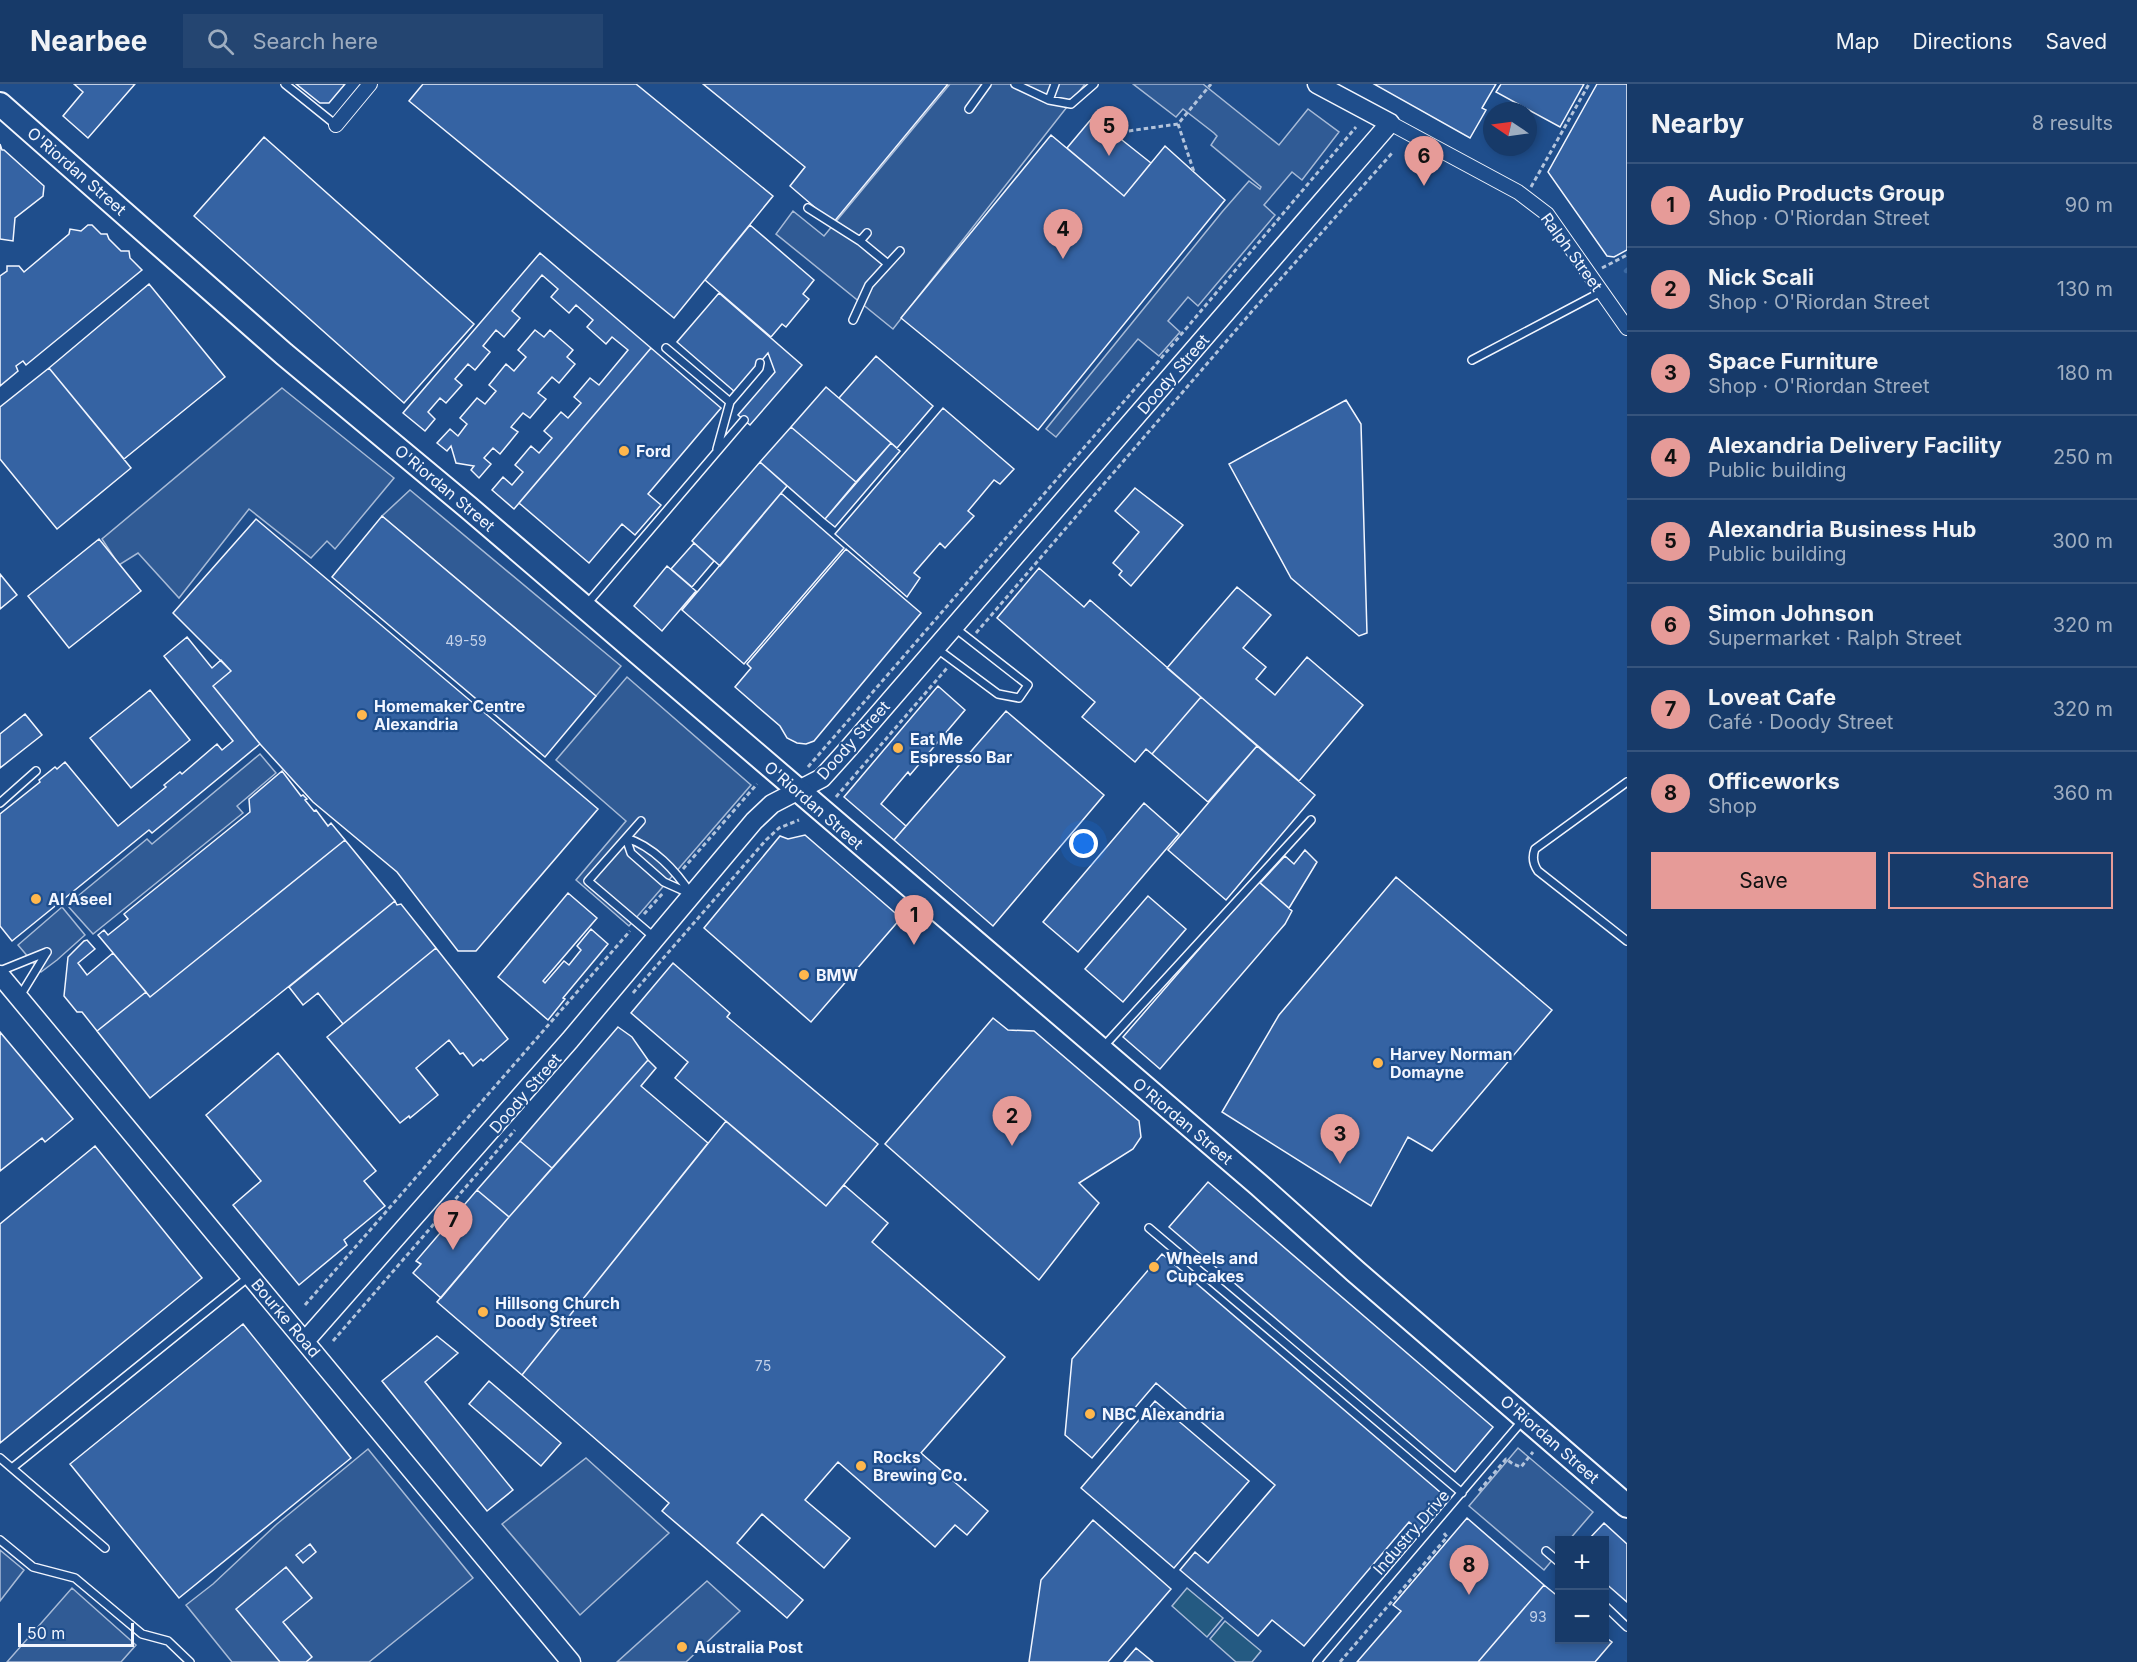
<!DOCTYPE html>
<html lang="en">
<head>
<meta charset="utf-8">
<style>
	:root { --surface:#173a69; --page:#244571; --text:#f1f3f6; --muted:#9eadc0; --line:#36547d; --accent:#e69b98 }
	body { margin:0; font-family:Inter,sans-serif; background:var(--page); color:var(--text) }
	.controls { position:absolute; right:18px; bottom:18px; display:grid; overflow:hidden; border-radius:0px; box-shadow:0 3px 9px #0003 }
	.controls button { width:54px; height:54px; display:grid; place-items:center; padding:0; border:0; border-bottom:2px solid var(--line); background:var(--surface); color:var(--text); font:30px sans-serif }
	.compass { position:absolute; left:1483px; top:18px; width:54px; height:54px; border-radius:50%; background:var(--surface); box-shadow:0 3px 9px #0003; rotate:283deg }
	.scale { position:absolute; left:18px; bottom:15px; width:116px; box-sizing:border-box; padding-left:6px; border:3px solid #f2f6ff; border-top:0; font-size:16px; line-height:21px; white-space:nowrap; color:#f2f6ff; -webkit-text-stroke:4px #1f4e8c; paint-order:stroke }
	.you { position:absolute; left:1084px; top:760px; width:21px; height:21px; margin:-15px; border:4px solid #fff; border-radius:50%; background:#1a73e8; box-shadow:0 0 0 9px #1a73e833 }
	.badge { display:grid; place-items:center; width:39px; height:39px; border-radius:50%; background:var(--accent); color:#111; font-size:20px; font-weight:700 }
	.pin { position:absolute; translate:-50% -50px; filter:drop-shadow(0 2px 3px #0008) }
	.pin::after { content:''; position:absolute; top:32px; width:21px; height:18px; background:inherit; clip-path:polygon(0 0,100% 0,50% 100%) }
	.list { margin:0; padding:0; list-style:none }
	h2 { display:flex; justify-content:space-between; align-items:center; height:78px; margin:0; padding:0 24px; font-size:26px }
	h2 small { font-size:20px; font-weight:400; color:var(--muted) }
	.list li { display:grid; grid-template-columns:39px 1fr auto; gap:18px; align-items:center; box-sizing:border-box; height:84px; padding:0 24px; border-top:2px solid var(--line) }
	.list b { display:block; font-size:22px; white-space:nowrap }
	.list p { margin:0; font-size:20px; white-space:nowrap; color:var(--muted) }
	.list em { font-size:20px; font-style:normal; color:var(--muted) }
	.actions { display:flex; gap:12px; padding:18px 24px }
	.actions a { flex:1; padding:14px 0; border:2px solid var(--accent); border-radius:0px; text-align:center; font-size:21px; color:var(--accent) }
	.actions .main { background:var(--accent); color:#111 }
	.icon { flex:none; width:33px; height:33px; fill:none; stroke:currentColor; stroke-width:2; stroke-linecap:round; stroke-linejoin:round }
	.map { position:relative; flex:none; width:1627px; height:1578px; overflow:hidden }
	header { display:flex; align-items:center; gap:36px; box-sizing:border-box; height:84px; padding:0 30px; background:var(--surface); border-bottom:2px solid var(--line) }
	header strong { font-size:28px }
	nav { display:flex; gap:33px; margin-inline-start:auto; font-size:21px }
	.search { width:420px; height:54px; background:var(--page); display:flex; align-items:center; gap:15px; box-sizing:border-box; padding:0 21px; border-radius:0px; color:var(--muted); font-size:22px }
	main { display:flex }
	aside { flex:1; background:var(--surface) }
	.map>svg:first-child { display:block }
</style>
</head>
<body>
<header>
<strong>Nearbee</strong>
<div class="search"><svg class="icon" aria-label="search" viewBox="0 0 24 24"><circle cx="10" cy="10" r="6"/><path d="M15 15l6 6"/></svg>Search here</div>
<nav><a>Map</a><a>Directions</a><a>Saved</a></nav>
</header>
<main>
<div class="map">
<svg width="1627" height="1578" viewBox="0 0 1627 1578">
	<rect width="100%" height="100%" fill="#1f4e8c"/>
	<!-- green -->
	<path fill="#245a82" stroke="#a8bbd7" stroke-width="1.5" d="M1187,1504L1223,1534L1207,1553L1172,1522Z
		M1225,1537L1261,1567L1252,1578H1236L1210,1555Z"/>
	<!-- parking -->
	<path fill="#305b95" stroke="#a8bbd7" stroke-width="1.5" d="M950,0H1085L893,245L776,150L793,127L824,152Z
		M1133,0H1203L1279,61L1308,25L1339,48L1302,96L1292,88L1264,121L1275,131L1198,222L1188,213L1168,237L1180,248L1159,272L1138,255L1056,353L1046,345L1222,128L1249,97L1260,105L1261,103L1211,61L1217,52L1214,49L1183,25L1176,33Z
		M282,304L394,394L335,465L327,457L311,474L249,425L179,514L138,469L119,481L102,455Z
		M410,406L621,582L596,612L382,432Z
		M627,593L751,701L629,842L576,796L626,737L556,676Z
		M260,670L276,689L237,722L243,729L93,850L67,821L147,755L152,760Z
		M62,823L85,851L57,876L41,888L18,861Z
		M1518,1364L1593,1428L1569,1456H1560L1559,1468L1544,1486L1469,1422Z
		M368,1365L473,1494L369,1578H232L186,1521L213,1500L277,1440Z
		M586,1374L669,1449L580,1531L502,1440Z
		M0,1466L24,1486L0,1517Z
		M707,1497L740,1527L686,1578H617Z
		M72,1504L136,1561L121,1578H7Z"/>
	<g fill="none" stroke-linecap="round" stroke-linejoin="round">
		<!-- stream -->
		<path stroke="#3b69a3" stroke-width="4.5" d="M1626,187L1627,186"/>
	</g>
	<!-- building -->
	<path fill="#3563a3" stroke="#f2f6ff" stroke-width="1.5" d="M74,0H135L88,54L63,32L83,8Z
		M296,0H345L329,19H320Z
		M423,0H636L773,112L674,234L409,17Z
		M703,0H948L833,139L790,102L805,83Z
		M1374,0H1496L1482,24L1486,26L1470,54Z
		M1501,0H1584L1560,43L1496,8Z
		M1597,0H1627V166L1614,173L1607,172L1548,88Z
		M1093,33L1151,79L1124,112L1067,64Z
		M1051,51L1124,112L1165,62L1225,116L1038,346L901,234Z
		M264,53L474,240L404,319L194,132Z
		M0,60L2,66H4L44,102L43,112L15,134L13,157L0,155Z
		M88,141H92L101,150H107L109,155L121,167H129L130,174L142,186L26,281L23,277L16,282L18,287L0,302V192L7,187V182H19L24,188L69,150L70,145L81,147Z
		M750,141L814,196L803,210L809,215L786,243L782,240L771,253L705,196Z
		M540,169L651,264L514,425L492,406L503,393L512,401L523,388L515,381L531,362L539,369L552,354L544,347L561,328L568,334L581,319L574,313L590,294L599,301L628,266L612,253L606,260L587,243L593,236L576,221L569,229L551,213L558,205L542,191L512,227L520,234L504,253L496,246L483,262L490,268L475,286L468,280L455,295L462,301L446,319L440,314L428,328L435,335L425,347L403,329Z
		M149,200L225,293L124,375L49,284Z
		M719,209L802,281L750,341L738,331L775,288L768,269L735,308L677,258Z
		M535,246L544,253L550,246L573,266L567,273L575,280L559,299L552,293L538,309L546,315L530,334L523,329L511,343L518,348L500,370L493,364L484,374L491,380L479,394L471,386L474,382L456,379L451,362L447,367L437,359L450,345L458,352L467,340L460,334L477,314L485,320L496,307L489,301L506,280L514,287L526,273L518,266Z
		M651,264L721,324L648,410L661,421L635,451L622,440L589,479L519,419Z
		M876,272L933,322L897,364L839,314Z
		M49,284L131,384L57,445L0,375V323Z
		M826,303L891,359L856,398L791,343Z
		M1346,316L1361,340L1367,549L1359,552L1291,494L1229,380Z
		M943,324L1014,385L1000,400L994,396L968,427L974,432L945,464L940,459L914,489L920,494L907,513L835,450Z
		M791,343L856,398L825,435L760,378Z
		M891,359L900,367L835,443L825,435Z
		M760,378L787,402L720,482L692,457Z
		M1135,404L1183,441L1131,502L1119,491L1122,487L1113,479L1139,448L1115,427Z
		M781,409L844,464L744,580L682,526Z
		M382,432L596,612L545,673L332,493Z
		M256,435L598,725L476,867H458L397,788L313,718L260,660L213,602L231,587L173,529Z
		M99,455L141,507L69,564L28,512Z
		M694,459L714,477L692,503L671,485Z
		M846,465L921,529L814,657L806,660L797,659L787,654L780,642L735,603L751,584L747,580Z
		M667,482L696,507L662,547L634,522Z
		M1039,484L1084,523L1090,516L1201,613L1152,670L1146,665L1135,678L1082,633L1095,618L997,534Z
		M0,490L17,511L0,525Z
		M1237,503L1271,531L1243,564L1266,583L1256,595L1275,611L1307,573L1363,621L1299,697L1167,584Z
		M187,553L212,584L221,576L231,587L213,602L260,660L152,749L149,746L12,857L0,842V730L40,698L39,696L55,683L57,685L65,678L118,742L166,703L164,701L180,688L182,690L217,660L222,666L233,657L164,572Z
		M938,602L965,626L910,691L908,688L881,720L906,742L894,756L844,713Z
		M150,606L190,656L131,704L90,654Z
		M1201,613L1257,662L1208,718L1152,670Z
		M1006,627L1104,711L993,842L894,756Z
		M25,630L42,651L0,684V650Z
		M1257,662L1315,711L1226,816L1168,766Z
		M282,687L301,712L303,711L307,715L305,716L314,727L316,726L328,742L331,739L345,756L150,913L98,851L104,846L108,851L128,835L124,830L130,825L250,728L249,715Z
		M1144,719L1179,750L1078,868L1043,838Z
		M805,751L901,834L811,938L704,844L780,752L788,755Z
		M345,756L395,817L150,1014L97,947L146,908L150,913Z
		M1305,766L1317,778L1289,824L1260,799L1285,772L1294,780Z
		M1396,793L1552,926L1432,1067L1408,1053L1371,1122L1222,1028L1279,931Z
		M1258,797L1292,827L1285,840L1160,985L1123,953Z
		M568,809L597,834L543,897L545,899L564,877L569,881L581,866L577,862L591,845L608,860L563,914L565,915L548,936L498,893Z
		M1148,812L1186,845L1123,918L1085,885Z
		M395,817L397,821L401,820L436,864L343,940L318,909L303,921L289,903Z
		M87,856L95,865L78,879L87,891L113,869L146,908L97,947L82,928H77L64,912L68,873L84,857Z
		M436,864L508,955L483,977L481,975L473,982L463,969L460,970L449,956L416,984L438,1011L410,1034L409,1032L400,1039L327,953Z
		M673,879L730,929L727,933L878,1060L826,1122L675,994L688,978L631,929Z
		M993,934L1008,946L1034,947L1139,1037L1141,1053L1133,1065L1079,1099L1099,1119L1039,1196L885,1060Z
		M618,943L632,953L648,976L552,1084L520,1057Z
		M0,948L73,1035L45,1058L42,1054L0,1087Z
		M278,969L376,1087L364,1097L385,1122L344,1156L347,1161L299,1201L233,1121L261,1097L206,1031Z
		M648,976L656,984L641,1002L708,1059L522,1291L437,1218L509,1133Z
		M726,1037L826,1122L844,1101L888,1139L872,1158L1005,1273L921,1369L988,1427L967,1451L955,1441L935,1463L838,1378L805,1416L850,1454L824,1484L762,1430L737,1459L803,1516L787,1534L662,1427L669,1419L522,1291Z
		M520,1057L552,1084L509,1133L477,1106Z
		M95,1062L202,1194L0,1359V1140Z
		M1208,1098L1493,1343L1455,1388L1169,1143Z
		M477,1106L509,1133L441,1214L413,1189L421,1180L416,1177Z
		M1162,1170L1447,1414L1419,1446L1409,1438L1304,1562L1272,1536L1258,1552L1180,1486L1195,1468L1208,1479L1275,1401L1156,1299L1092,1374L1065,1351L1072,1275Z
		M243,1240L351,1374L179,1514L70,1380Z
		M437,1252L458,1269L425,1298L513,1406L487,1427L382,1297Z
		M489,1297L561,1359L541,1382L469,1320Z
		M1155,1317L1249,1397L1174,1484L1081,1404Z
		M1467,1434L1544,1501L1478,1578H1357L1401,1527L1393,1521Z
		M1093,1436L1171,1505L1108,1578H1029L1041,1496Z
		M1604,1439L1627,1460V1518L1604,1498V1456H1588Z
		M310,1460L316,1468L303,1479L296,1471Z
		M286,1483L312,1514L283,1538L312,1573L306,1578H280L236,1525Z
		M1544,1501L1560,1514V1556H1604V1552L1612,1558L1595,1578H1478Z
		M1136,1564L1153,1578H1124Z"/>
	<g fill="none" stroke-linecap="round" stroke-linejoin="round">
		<defs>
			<path id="service" d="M285,0L336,41
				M1015,0L1049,16L1071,20L1094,0
				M1049,16L1055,0
				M969,25L987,0
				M808,124L860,157
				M867,149L860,157L888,180
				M853,236L869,201L900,167
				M666,264L730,318L717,365
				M1472,276L1601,208
				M730,318L759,284L760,279
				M586,521L744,336
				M936,564L998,610L1019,614L1028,601L955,544
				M1627,698L1535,765C1532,773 1533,780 1538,787L1627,857
				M0,719L36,687
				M641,737L588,797L655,854
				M626,754L631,769L664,798L691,810
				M626,754C653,762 676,787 691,810
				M0,887L47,868
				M20,912L47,868
				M1104,962L1311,736
				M1149,1144L1462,1409
				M0,1374L105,1464
				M12,1384L250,1192
				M0,1456L33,1483L75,1494L142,1550L168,1557L190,1578
				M1546,1467L1560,1479
				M1604,1521L1627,1543
				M1317,1578L1523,1336"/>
			<path id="minor" d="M1390,39L1518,108L1547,130L1627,244
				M336,41L370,0"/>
			<path id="tertiary" d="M0,891L571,1578
				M305,1257L570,956L754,737L772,720L822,694L849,664L1390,39L1317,0"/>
			<path id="primary" d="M0,20L284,270L469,424L1259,1101L1355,1187L1627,1422"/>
		</defs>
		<!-- service casing -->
		<use href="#service" stroke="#f2f6ff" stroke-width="10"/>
		<!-- minor casing -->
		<use href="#minor" stroke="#f2f6ff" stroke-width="16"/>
		<!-- tertiary casing -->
		<use href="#tertiary" stroke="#f2f6ff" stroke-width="21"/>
		<!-- primary casing -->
		<use href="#primary" stroke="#f2f6ff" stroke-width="26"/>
		<!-- path -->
		<path stroke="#b3c4dc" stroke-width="3" stroke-dasharray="4.5 3" stroke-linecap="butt" d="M1178,40L1194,88
			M1114,49L1178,40L1211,0
			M1531,103L1589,0
			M1602,184L1627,171
			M976,549L1254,225L1393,68
			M808,683L1152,285L1356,43
			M836,713L947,584
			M683,785L757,700
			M644,830L664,808
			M633,909L766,756L779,744L799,736
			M305,1221L630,847
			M333,1257L515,1046
			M1479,1407L1506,1375L1513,1380L1521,1383L1533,1368
			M1340,1578L1447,1453L1443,1448"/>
		<!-- service -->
		<use href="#service" stroke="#1f4e8c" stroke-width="7"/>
		<!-- minor -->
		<use href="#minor" stroke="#1f4e8c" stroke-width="14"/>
		<!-- tertiary -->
		<use href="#tertiary" stroke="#1f4e8c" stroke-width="18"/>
		<!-- primary -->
		<use href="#primary" stroke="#1f4e8c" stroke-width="22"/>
	</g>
	<!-- markers -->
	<g fill="#ffb74d" stroke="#1f4e8c" stroke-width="2">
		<circle cx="624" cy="367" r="6"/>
		<circle cx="362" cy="631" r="6"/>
		<circle cx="898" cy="664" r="6"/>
		<circle cx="36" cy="815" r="6"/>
		<circle cx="804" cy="891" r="6"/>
		<circle cx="1378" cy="979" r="6"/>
		<circle cx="1154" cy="1183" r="6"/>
		<circle cx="483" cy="1228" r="6"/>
		<circle cx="1090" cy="1330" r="6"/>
		<circle cx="861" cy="1382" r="6"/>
		<circle cx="682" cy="1563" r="6"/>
	</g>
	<g text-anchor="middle" stroke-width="4.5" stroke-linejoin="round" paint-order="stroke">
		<!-- number labels -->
		<g font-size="14" fill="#c3d1e8">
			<text x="466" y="562">49-59</text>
			<text x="763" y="1287">75</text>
			<text x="1538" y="1538">93</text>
		</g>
		<!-- street labels -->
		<g font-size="16" fill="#f2f6ff" stroke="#1f4e8c">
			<text transform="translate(77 87) rotate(41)" y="6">O'Riordan Street</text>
			<text transform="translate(1572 168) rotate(54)" y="6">Ralph Street</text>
			<text transform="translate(1173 290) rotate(-49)" y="6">Doody Street</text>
			<text transform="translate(445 404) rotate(40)" y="6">O'Riordan Street</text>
			<text transform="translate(853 656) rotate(-48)" y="6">Doody Street</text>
			<text transform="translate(814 721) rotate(41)" y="6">O'Riordan Street</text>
			<text transform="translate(525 1009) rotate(-49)" y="6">Doody Street</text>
			<text transform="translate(1183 1037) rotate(40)" y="6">O'Riordan Street</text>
			<text transform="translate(286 1234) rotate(50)" y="6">Bourke Road</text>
			<text transform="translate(1550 1355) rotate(41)" y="6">O'Riordan Street</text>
			<text transform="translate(1411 1448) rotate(-49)" y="6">Industry Drive</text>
		</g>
		<!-- poi labels -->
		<g font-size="16" font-weight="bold" fill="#f2f6ff" stroke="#1f4e8c" text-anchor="start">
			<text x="636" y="373">Ford</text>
			<text x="374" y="628">Homemaker Centre<tspan x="374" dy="18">Alexandria</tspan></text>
			<text x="910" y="661">Eat Me<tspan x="910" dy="18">Espresso Bar</tspan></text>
			<text x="48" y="821">Al Aseel</text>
			<text x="816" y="897">BMW</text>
			<text x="1390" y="976">Harvey Norman<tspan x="1390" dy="18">Domayne</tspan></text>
			<text x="1166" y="1180">Wheels and<tspan x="1166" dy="18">Cupcakes</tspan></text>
			<text x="495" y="1225">Hillsong Church<tspan x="495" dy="18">Doody Street</tspan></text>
			<text x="1102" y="1336">NBC Alexandria</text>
			<text x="873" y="1379">Rocks<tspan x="873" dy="18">Brewing Co.</tspan></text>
			<text x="694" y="1569">Australia Post</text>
		</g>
	</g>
</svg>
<div class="controls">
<button>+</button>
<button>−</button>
</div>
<svg class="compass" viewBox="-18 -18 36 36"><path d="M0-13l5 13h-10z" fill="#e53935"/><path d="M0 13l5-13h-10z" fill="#9eadc0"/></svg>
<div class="scale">50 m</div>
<div class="you"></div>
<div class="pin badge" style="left:914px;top:861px">1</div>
<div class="pin badge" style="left:1012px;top:1062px">2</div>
<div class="pin badge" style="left:1340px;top:1080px">3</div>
<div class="pin badge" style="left:1063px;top:175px">4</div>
<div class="pin badge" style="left:1109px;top:72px">5</div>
<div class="pin badge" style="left:1424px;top:102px">6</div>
<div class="pin badge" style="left:453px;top:1166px">7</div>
<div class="pin badge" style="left:1469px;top:1511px">8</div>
</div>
<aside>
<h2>Nearby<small>8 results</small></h2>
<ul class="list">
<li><span class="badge">1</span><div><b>Audio Products Group</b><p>Shop · O'Riordan Street</p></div><em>90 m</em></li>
<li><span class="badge">2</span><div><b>Nick Scali</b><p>Shop · O'Riordan Street</p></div><em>130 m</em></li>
<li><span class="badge">3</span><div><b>Space Furniture</b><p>Shop · O'Riordan Street</p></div><em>180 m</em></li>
<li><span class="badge">4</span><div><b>Alexandria Delivery Facility</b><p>Public building</p></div><em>250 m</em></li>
<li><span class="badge">5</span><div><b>Alexandria Business Hub</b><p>Public building</p></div><em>300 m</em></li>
<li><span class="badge">6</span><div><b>Simon Johnson</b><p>Supermarket · Ralph Street</p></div><em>320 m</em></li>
<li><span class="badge">7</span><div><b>Loveat Cafe</b><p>Café · Doody Street</p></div><em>320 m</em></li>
<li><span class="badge">8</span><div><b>Officeworks</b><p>Shop</p></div><em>360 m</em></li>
</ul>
<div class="actions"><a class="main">Save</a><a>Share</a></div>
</aside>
</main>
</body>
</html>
